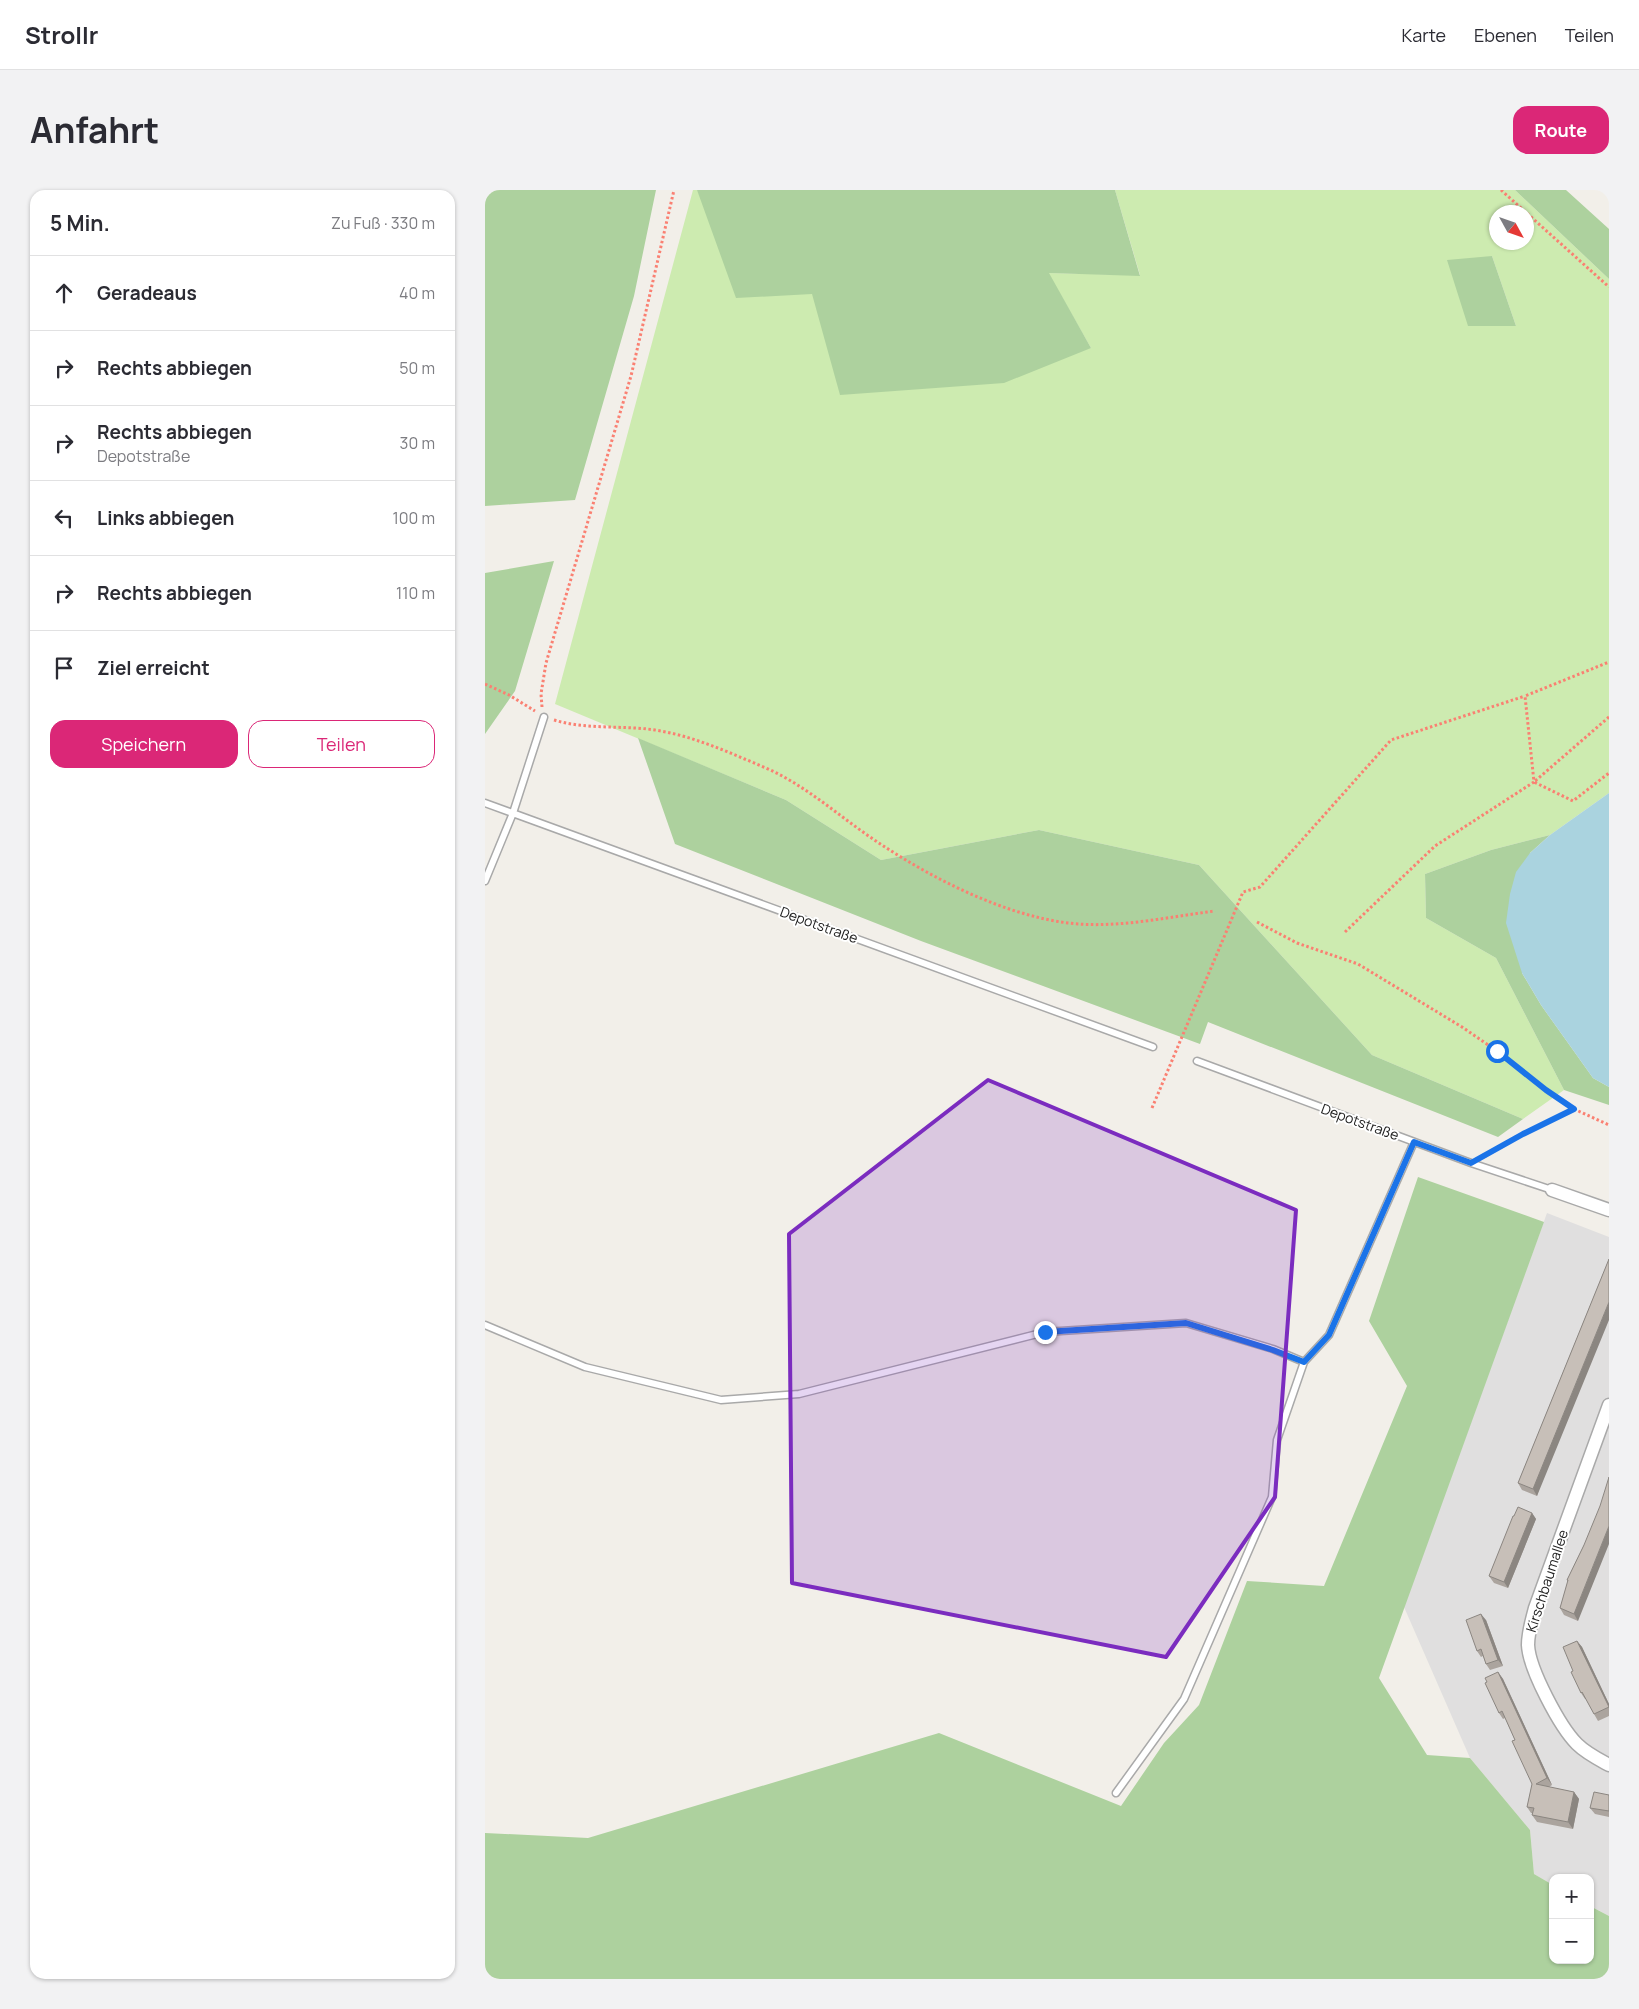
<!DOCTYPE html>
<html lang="de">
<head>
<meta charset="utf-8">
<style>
	:root { --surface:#fff; --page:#f2f2f3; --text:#2b2b33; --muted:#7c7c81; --line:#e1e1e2; --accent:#db2777 }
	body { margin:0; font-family:Manrope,sans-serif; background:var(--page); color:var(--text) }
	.controls { position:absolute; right:15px; bottom:15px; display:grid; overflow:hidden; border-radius:10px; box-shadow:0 1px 4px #0004 }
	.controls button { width:45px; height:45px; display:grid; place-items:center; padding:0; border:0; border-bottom:1px solid var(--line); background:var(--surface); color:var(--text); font:25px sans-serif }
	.compass { position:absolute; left:1004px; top:15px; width:45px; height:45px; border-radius:50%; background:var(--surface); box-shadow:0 1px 4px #0004; rotate:130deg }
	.stop { position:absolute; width:15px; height:15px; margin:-11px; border:4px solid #1a73e8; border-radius:50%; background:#fff }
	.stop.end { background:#1a73e8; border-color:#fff; box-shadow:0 1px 5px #0008 }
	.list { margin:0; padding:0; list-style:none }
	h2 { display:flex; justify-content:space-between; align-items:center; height:65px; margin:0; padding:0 20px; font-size:21px }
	h2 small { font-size:16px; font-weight:400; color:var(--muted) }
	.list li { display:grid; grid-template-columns:32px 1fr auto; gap:15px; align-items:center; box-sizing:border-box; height:75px; padding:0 20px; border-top:1px solid var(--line) }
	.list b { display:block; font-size:19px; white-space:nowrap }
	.list p { margin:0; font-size:16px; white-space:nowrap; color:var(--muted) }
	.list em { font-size:16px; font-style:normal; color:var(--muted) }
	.actions { display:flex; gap:10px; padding:15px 20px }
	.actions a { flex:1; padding:11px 0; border:1px solid var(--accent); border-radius:15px; text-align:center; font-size:18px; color:var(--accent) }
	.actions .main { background:var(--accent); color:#fff }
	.icon { flex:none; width:28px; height:28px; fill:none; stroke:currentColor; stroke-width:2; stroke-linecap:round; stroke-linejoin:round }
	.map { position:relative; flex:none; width:1124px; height:1789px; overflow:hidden; border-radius:15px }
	header { display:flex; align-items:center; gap:30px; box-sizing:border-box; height:70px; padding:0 25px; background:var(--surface); border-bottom:1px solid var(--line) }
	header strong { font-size:24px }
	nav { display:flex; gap:28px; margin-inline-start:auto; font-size:18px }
	.intro { display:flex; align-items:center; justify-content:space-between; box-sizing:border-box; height:120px; padding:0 30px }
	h1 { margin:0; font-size:35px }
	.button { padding:12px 22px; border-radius:15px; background:var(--accent); color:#fff; font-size:18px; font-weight:700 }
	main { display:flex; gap:30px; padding:0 30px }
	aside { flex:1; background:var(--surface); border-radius:15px; box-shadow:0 1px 4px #0004 }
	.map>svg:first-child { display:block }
</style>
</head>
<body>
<header>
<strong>Strollr</strong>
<nav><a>Karte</a><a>Ebenen</a><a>Teilen</a></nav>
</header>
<div class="intro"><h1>Anfahrt</h1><a class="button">Route</a></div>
<main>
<aside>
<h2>5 Min.<small>Zu Fuß · 330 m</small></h2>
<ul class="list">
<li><svg class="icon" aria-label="ahead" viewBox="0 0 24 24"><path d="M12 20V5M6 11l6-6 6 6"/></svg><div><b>Geradeaus</b></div><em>40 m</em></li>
<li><svg class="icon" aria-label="right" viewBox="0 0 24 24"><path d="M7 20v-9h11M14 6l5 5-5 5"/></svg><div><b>Rechts abbiegen</b></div><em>50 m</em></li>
<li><svg class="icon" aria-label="right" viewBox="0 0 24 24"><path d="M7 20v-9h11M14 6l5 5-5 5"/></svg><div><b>Rechts abbiegen</b><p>Depotstraße</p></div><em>30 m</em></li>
<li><svg class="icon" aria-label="left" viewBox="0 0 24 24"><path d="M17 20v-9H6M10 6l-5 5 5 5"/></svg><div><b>Links abbiegen</b></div><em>100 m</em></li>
<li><svg class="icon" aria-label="right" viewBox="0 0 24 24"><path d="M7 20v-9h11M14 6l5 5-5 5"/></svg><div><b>Rechts abbiegen</b></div><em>110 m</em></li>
<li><svg class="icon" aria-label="arrive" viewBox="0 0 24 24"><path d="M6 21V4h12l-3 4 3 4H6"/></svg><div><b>Ziel erreicht</b></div></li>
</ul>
<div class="actions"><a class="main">Speichern</a><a>Teilen</a></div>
</aside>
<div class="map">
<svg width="1124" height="1789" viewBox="0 0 1124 1789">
	<rect width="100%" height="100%" fill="#f2efe9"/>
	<!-- residential -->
	<path fill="#e0dfdf" d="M1062,1023L1124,1047V1726L1105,1716V1688H1068V1695L1049,1684L1045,1640L985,1568L919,1417Z"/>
	<!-- grass -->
	<path fill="#cdebb0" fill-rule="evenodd" d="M208,0H212L327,104L606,158L563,83L655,85L630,0H1030L1124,89V603L1065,645L1006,660L940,684L941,728L1011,768L1079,900L1038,929L887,865L714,675L554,640L396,670L301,610L70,514ZM1012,22H1042V52H1012ZM1007,66L1031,136L983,135Z"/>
	<!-- forest -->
	<path fill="#add19e" d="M0,0H171L149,106L90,310L0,316Z
		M212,0H630L655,86L564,83L606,158L519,193L355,205L327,104L251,108Z
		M1030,0H1081L1124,39V89Z
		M1007,66L1031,136H983L962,70Z
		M69,371L30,501L0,544V383Z
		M153,548L301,610L396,670L554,640L714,675L887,865L1038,929L1013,947L723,832L715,854L436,751L190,654Z
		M1065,645L1045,663L1037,783L1056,815L1108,888L1124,897V915L1079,900L1011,768L941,728L940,684L1006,660Z
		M933,987L1059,1032L894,1488L942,1565L985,1568L1045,1640L1049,1684L1068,1695V1770H1105V1716L1124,1726V1789H0V1643L103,1648L454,1543L636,1616L679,1553L714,1515L762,1391L839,1396L922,1196L884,1131Z"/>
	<!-- water -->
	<path fill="#aad3df" d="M1124,603V897L1108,888L1056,815L1037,783L1021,733L1025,704L1031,682L1045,663L1065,645Z"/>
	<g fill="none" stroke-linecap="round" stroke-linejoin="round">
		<defs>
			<path id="lane" d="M0,613L668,857
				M0,691L28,623L59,527
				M712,871L986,973L1067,1000
				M0,1135L100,1177L236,1210L314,1204L560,1142L701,1133L788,1159L819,1172L844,1145L929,952
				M631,1603L699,1509L787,1307L792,1250L819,1172"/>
			<path id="street" d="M1067,1000L1124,1020
				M1124,1215L1050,1418C1047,1430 1043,1442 1043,1455C1044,1479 1075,1537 1092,1554C1101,1563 1113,1569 1124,1575"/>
		</defs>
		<!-- lane casing -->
		<use href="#lane" stroke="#a9a9a9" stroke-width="9"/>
		<!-- street casing -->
		<use href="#street" stroke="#a9a9a9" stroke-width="15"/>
		<!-- path -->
		<path stroke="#fa8072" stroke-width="3" stroke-dasharray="2.5 2.5" stroke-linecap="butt" d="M1016,0L1124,97
			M0,494L24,505L50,521
			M57,517L56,504L61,473L146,186L189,0
			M1124,527L1049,592L1088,611L1124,583
			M69,530C102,540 137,535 170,540C209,546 245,563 281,578C324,597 358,630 397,655C450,690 520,725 583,733C631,739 682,727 730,721
			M772,732L812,753L873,774L977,837L1012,861L1061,900L1089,919L1124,935
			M860,742L950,656L1049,592L1040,506L1124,472
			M667,918L758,702L775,697L906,550L1040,506
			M999,967L1038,944L1088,919"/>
		<!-- lane -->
		<use href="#lane" stroke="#fff" stroke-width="6"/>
		<!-- street -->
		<use href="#street" stroke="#fff" stroke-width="12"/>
	</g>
	<!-- wall -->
	<path fill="#aba49e" d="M1124,1069L1052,1306L1037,1300L1033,1293Z
		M1047,1323L1051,1329L1023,1398L1009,1393L1004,1386L1029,1326Z
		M1099,1355L1093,1431L1079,1425L1075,1418L1083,1392L1082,1390Z
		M1001,1430L1018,1476L1005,1480L1001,1474L998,1466L996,1467L992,1461Z
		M1092,1451L1097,1457L1124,1514V1526L1113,1531L1109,1524L1101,1509H1100L1096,1503L1088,1481Z
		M1013,1482L1018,1489L1067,1595L1064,1597L1089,1602L1094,1609L1088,1639L1052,1632L1047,1625V1623H1046L1042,1617L1047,1594L1030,1550L1020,1528L1018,1529L1014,1523L1002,1492Z
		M1124,1605V1627L1110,1624L1105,1618Z"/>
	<!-- shaded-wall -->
	<path fill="#8b8681" d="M1124,1112V1130L1052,1306L1048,1299Z
		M1047,1323L1051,1329L1023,1398L1019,1392Z
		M1124,1336V1354L1093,1431L1089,1424Z
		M996,1424L1001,1430L1018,1476L1013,1470Z
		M1092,1451L1097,1457L1124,1514V1517Z
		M1013,1482L1018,1489L1067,1595L1062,1588Z
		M1089,1602L1094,1609L1088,1639L1083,1632Z"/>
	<!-- building -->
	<path fill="#c7bfb8" stroke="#8b8681" d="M1124,1069V1112L1048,1299L1033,1293Z
		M1124,1287V1336L1089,1424L1075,1418L1083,1390H1082L1099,1355L1115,1316Z
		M1033,1317L1047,1323L1019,1392L1004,1386L1028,1326H1029Z
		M996,1424L1013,1470L1001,1474L996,1459L992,1461L981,1430Z
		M1092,1451L1124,1517L1109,1524L1097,1502L1096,1503L1086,1482L1088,1481L1078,1457Z
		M1013,1482L1062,1588L1051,1594L1089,1602L1083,1632L1047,1625L1049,1618L1042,1617L1047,1594L1027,1551L1030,1550L1017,1521L1014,1523L1000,1493L1002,1492L1000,1488Z
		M1109,1602L1124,1605V1621L1105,1618Z"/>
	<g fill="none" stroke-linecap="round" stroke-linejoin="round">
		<!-- route -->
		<path stroke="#1a73e8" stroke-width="6" d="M560,1142L701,1133L788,1160L819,1172L844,1145L929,952L986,973L1038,944L1089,919L1061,900L1012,861"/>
	</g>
	<!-- marked area -->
	<path fill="#7b2cbf" fill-opacity="0.2" stroke="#7b2cbf" stroke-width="4" stroke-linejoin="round" d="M503,890L811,1020L790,1307L681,1467L307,1393L304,1044Z"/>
	<g text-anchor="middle" stroke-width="4" stroke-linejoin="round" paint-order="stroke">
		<!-- street labels -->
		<g font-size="14" fill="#222" stroke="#fff">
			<text transform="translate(334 735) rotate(20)" y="5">Depotstraße</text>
			<text transform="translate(875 932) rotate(20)" y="5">Depotstraße</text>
			<text transform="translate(1062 1391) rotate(-72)" y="5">Kirschbaumallee</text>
		</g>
	</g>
</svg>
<div class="controls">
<button>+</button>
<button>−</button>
</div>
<svg class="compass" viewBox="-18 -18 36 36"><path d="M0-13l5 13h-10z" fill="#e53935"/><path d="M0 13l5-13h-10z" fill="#7c7c81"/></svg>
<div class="stop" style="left:1012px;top:861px"></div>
<div class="stop end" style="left:560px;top:1142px"></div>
</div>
</main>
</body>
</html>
